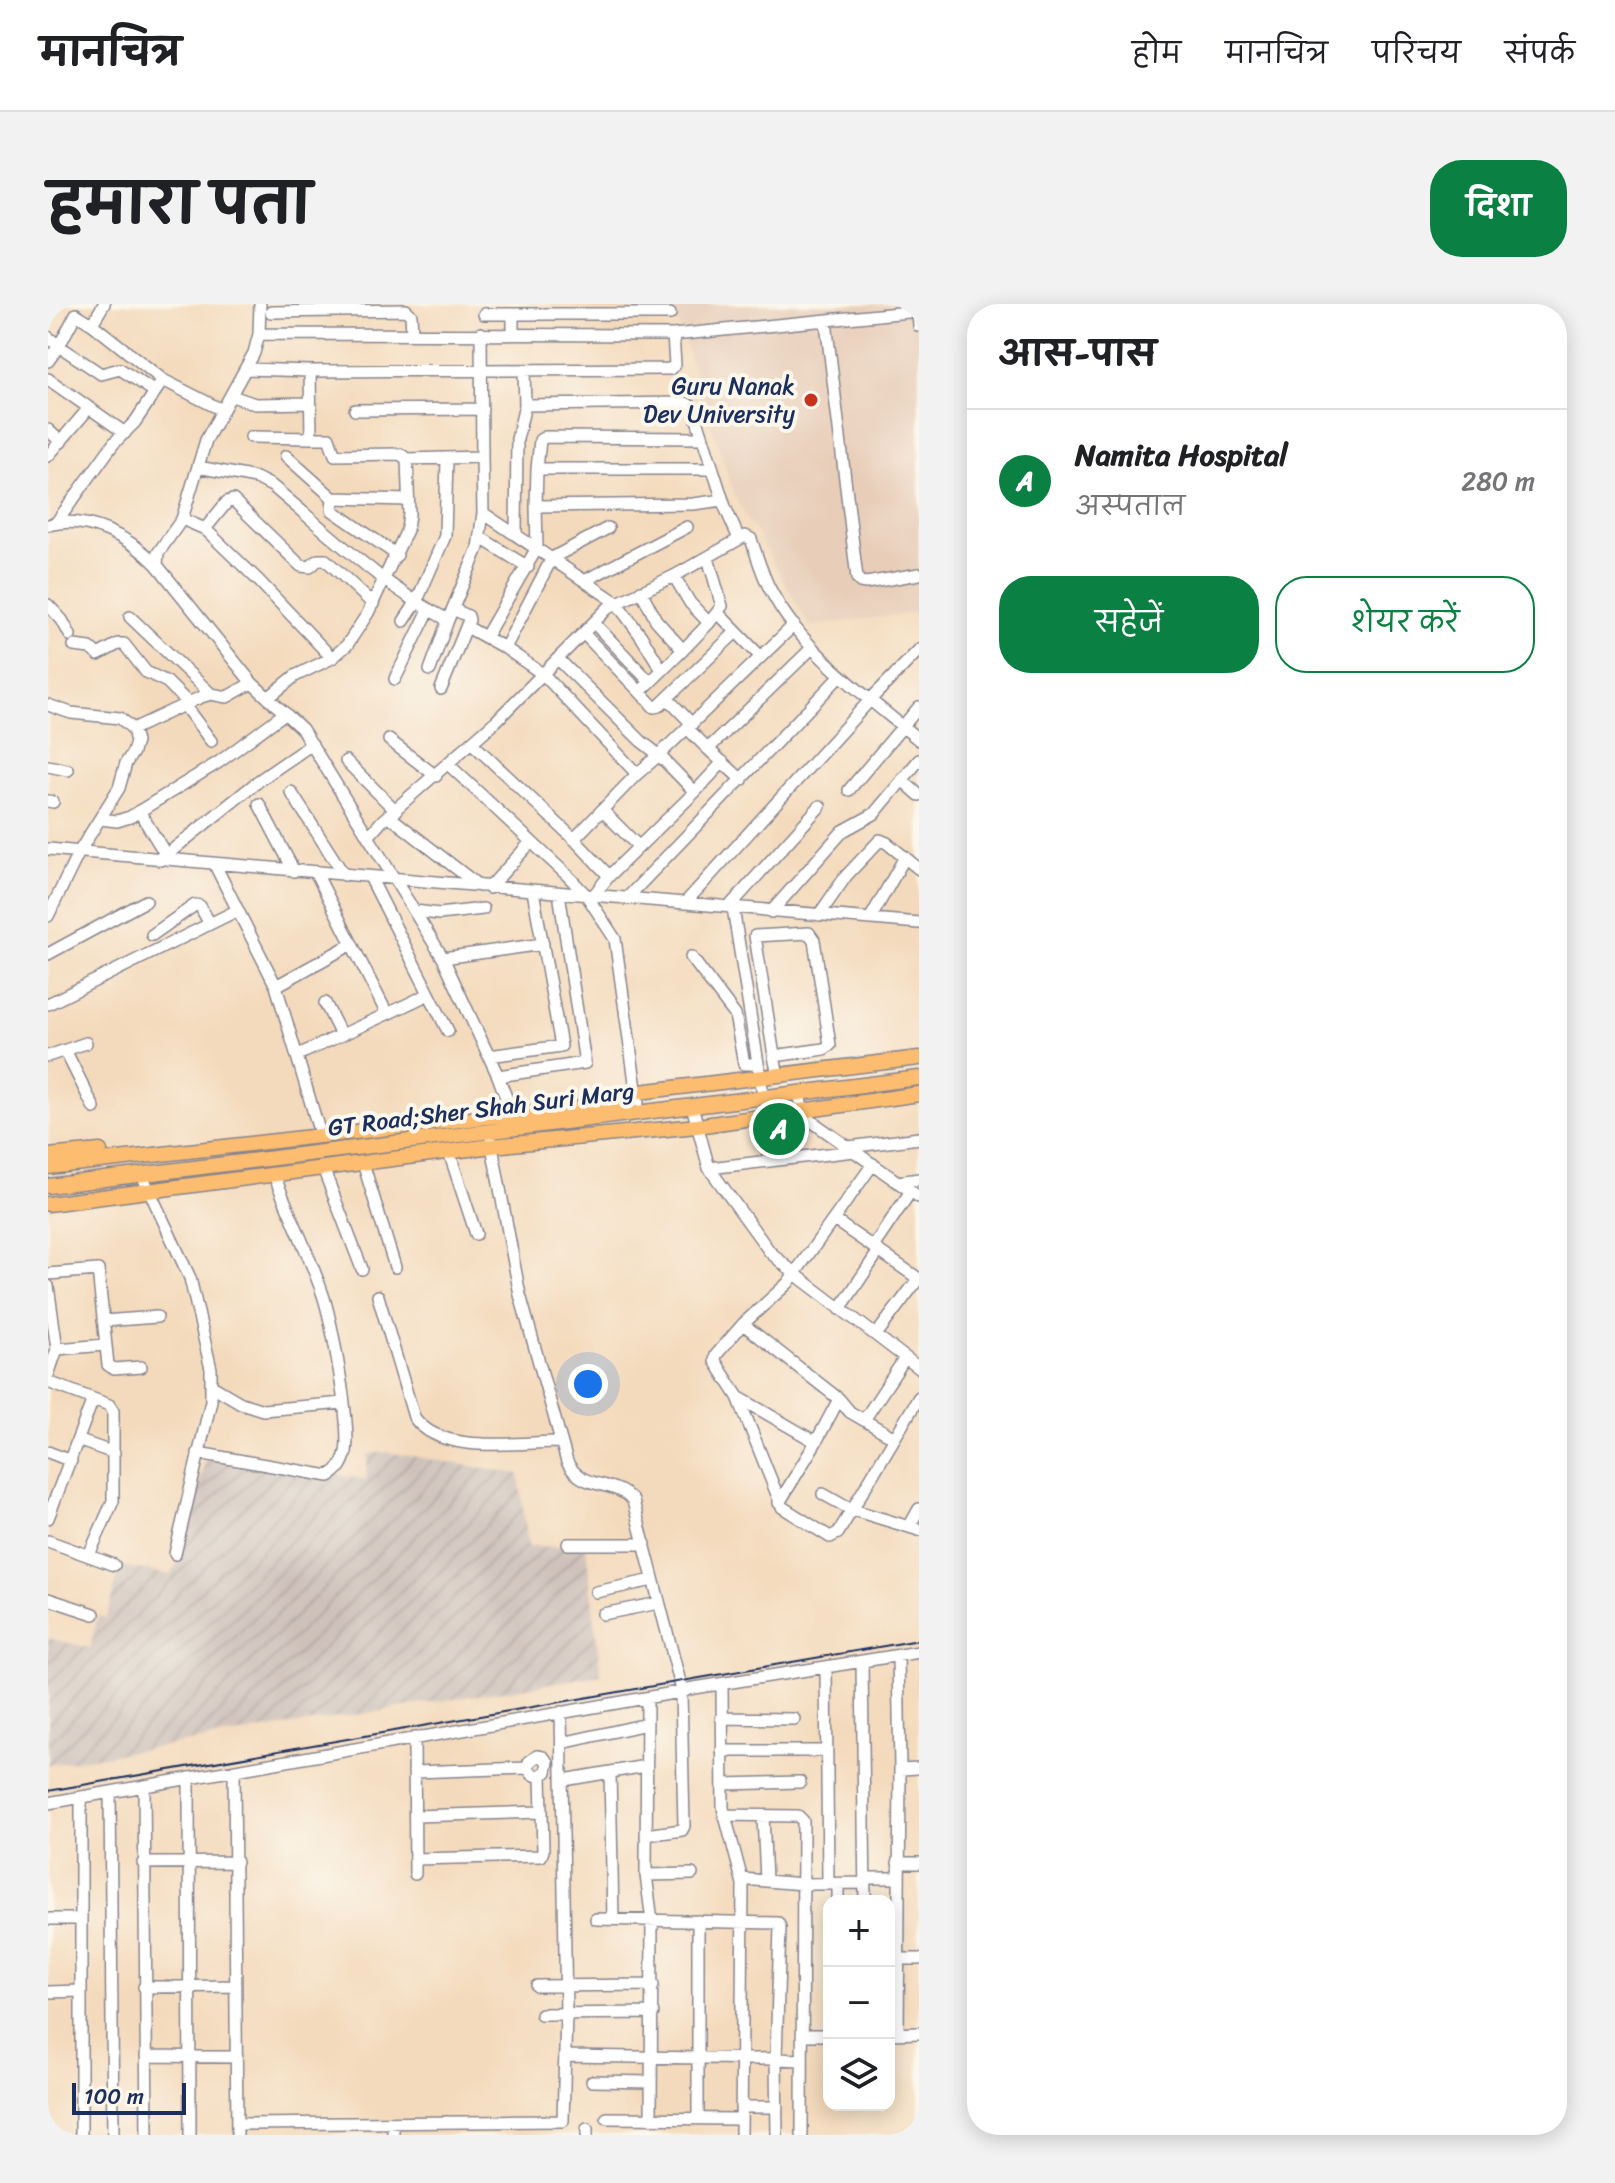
<!DOCTYPE html>
<html lang="hi">
<head>
<meta charset="utf-8">
<style>
	:root { --surface:#fff; --page:#f2f2f2; --text:#202124; --muted:#757577; --line:#e0e0e0; --accent:#0b8043 }
	body { margin:0; font-family:Sriracha,"Playpen Sans Deva",sans-serif; background:var(--page); color:var(--text) }
	.controls { position:absolute; right:24px; bottom:24px; display:grid; overflow:hidden; border-radius:16px; box-shadow:0 4px 20px #0003 }
	.controls button { width:72px; height:72px; display:grid; place-items:center; padding:0; border:0; border-bottom:2px solid var(--line); background:var(--surface); color:var(--text); font:40px sans-serif }
	.scale { position:absolute; left:24px; bottom:20px; width:114px; box-sizing:border-box; padding-left:8px; border:4px solid #1b2f5e; border-top:0; font-size:22px; line-height:28px; white-space:nowrap; color:#1b2f5e; -webkit-text-stroke:6px #fbf7ec; paint-order:stroke }
	.you { position:absolute; left:540px; top:1080px; width:28px; height:28px; margin:-20px; border:6px solid #fff; border-radius:50%; background:#1a73e8; box-shadow:0 0 0 12px #1a73e833 }
	.badge { display:grid; place-items:center; width:52px; height:52px; border-radius:50%; background:var(--accent); color:#fff; font-size:26px; font-weight:700 }
	.pin { position:absolute; translate:-50% -50%; border:4px solid #fff; box-shadow:0 2px 8px #0006 }
	.list { margin:0; padding:0; list-style:none }
	h2 { display:flex; justify-content:space-between; align-items:center; height:104px; margin:0; padding:0 32px; font-size:34px }
	h2 small { font-size:26px; font-weight:400; color:var(--muted) }
	.list li { display:grid; grid-template-columns:52px 1fr auto; gap:24px; align-items:center; box-sizing:border-box; height:144px; padding:0 32px; border-top:2px solid var(--line) }
	.list b { display:block; font-size:30px; white-space:nowrap }
	.list p { margin:0; font-size:26px; white-space:nowrap; color:var(--muted) }
	.list em { font-size:26px; font-style:normal; color:var(--muted) }
	.actions { display:flex; gap:16px; padding:24px 32px }
	.actions a { flex:1; padding:18px 0; border:2px solid var(--accent); border-radius:32px; text-align:center; font-size:28px; color:var(--accent) }
	.actions .main { background:var(--accent); color:#fff }
	.icon { flex:none; width:44px; height:44px; fill:none; stroke:currentColor; stroke-width:2; stroke-linecap:round; stroke-linejoin:round }
	.map { position:relative; flex:none; width:871px; height:1831px; overflow:hidden; border-radius:32px }
	header { display:flex; align-items:center; gap:48px; box-sizing:border-box; height:112px; padding:0 40px; background:var(--surface); border-bottom:2px solid var(--line) }
	header strong { font-size:38px }
	nav { display:flex; gap:44px; margin-inline-start:auto; font-size:28px }
	.intro { display:flex; align-items:center; justify-content:space-between; box-sizing:border-box; height:192px; padding:0 48px }
	h1 { margin:0; font-size:56px }
	.button { padding:20px 36px; border-radius:32px; background:var(--accent); color:#fff; font-size:28px; font-weight:700 }
	main { display:flex; gap:48px; padding:0 48px }
	aside { flex:1; background:var(--surface); border-radius:32px; box-shadow:0 4px 20px #0003 }
	.map>svg:first-child { display:block }
</style>
</head>
<body>
<header>
<strong>मानचित्र</strong>
<nav><a>होम</a><a>मानचित्र</a><a>परिचय</a><a>संपर्क</a></nav>
</header>
<div class="intro"><h1>हमारा पता</h1><a class="button">दिशा</a></div>
<main>
<div class="map">
<svg width="871" height="1831" viewBox="0 0 871 1831">
	<defs>
		<pattern id="industrial-furrows" width="10" height="10" patternUnits="userSpaceOnUse" patternTransform="scale(2)"><rect width="10" height="10" fill="#cec1ba"/><path d="M-1 1l2-2M0 10L10 0M9 11l2-2" fill="none" stroke="#b0a6a2"/></pattern>
	</defs>
	<rect width="100%" height="100%" fill="#fbf7ec"/>
	<filter id="ink" filterUnits="userSpaceOnUse"><feTurbulence type="fractalNoise" baseFrequency=".0125" numOctaves="2"/><feDisplacementMap in="SourceGraphic" scale="16" xChannelSelector="R" yChannelSelector="G"/><feConvolveMatrix kernelMatrix="1 2 1 2 8 2 1 2 1" color-interpolation-filters="sRGB"/></filter>
	<filter id="wash" filterUnits="userSpaceOnUse"><feTurbulence type="fractalNoise" baseFrequency=".006" numOctaves="4" result="noise"/><feDisplacementMap in="SourceGraphic" scale="32" xChannelSelector="R" yChannelSelector="G"/><feGaussianBlur stdDeviation="1.8" result="paint"/><feColorMatrix in="noise" values="0 0 0 0 0 0 0 0 0 0 0 0 0 0 0 0 0 1.4 0 .05"/><feComposite in="paint" operator="in"/></filter>
	<g filter="url(#wash)">
		<rect width="100%" height="100%" fill="#f4dabc"/>
		<!-- built -->
		<path fill="#e8ceb9" d="M624,0H871V308L762,322L687,193Z"/>
		<!-- industrial -->
		<path fill="url(#industrial-furrows)" d="M161,1144L318,1176L320,1150L339,1148L471,1170L480,1242L538,1243L553,1371L0,1461V1334L42,1344L50,1312L58,1314L73,1262L123,1271L131,1257Z"/>
	</g>
	<g filter="url(#ink)">
		<g fill="none" stroke-linecap="round" stroke-linejoin="round">
			<defs>
				<path id="minor" d="M223,8L358,6L363,11L364,29
					M870,8L871,22
					M436,10H465
					M778,18L809,274L812,278L818,279L871,270
					M44,20L56,0
					M433,29L434,153
					M211,30L625,31L871,7
					M465,30V10H622
					M0,33L11,42L28,10L44,20L115,76
					M0,57L11,42L53,70L72,65L107,88
					M199,65L262,67L263,134H281L287,151L352,150L359,155L361,210L359,226L320,309L299,341L284,354L247,372L220,394
					M476,66L477,101
					M262,67L622,65L627,61L625,31
					M0,75L77,129
					M184,92L207,100L262,99
					M307,106L434,105
					M0,126L13,138
					M203,133L263,134
					M654,134L497,133L492,136L489,165H665
					M0,152L41,104
					M238,152L285,194L284,206L349,251
					M359,155L434,153L435,209L568,298L593,332L614,366
					M150,163L208,174L224,182C281,229 334,282 400,316L430,244L435,209
					M489,165L488,202L645,200L675,196
					M285,194L360,196
					M134,215L157,225L179,198L185,196L253,262L262,263L270,256H278L325,300
					M8,219L66,139L87,118L115,76L174,106
					M0,221C39,210 83,234 109,261L204,379L254,425L395,654L450,772L466,815
					M157,225L211,277L284,354
					M468,231L469,135L477,101L637,99L645,103L677,203L691,235
					M433,234L480,263
					M109,261L110,249L134,215L158,136L206,49L211,30L212,0
					M626,272L642,299L661,319L674,302L660,254
					M538,276L639,223
					M593,287L608,316L635,346L661,319
					M0,301L14,316L22,331
					M670,309L713,353
					M82,313L163,390
					M356,317L368,299L397,232L399,154
					M546,319L602,378
					M419,323L457,344L496,371L589,470L611,451L593,437L511,356
					M536,330L592,388L635,346
					M438,332L489,244L488,202
					M26,342L42,344L50,351L70,340H76L98,368L119,378L140,399
					M457,344L504,254L560,224
					M382,366L400,316
					M347,375L381,306
					M393,385L421,316L420,312L405,305
					M592,388L606,403L611,402L688,328
					M620,395L644,420
					M0,401L23,409L72,414L85,425L88,438L85,448L78,459L71,484L31,548L0,612
					M136,401L163,437
					M85,425L153,393L163,390L179,393L204,379
					M640,425L660,445L764,344
					M341,436L388,472
					M424,439L526,535L561,572
					M660,445L694,476
					M298,457L348,507
					M401,461L520,572L539,592L567,635L590,799
					M0,462L20,466
					M854,476L871,491
					M801,486L871,403
					M243,488L296,571
					M647,488L675,458
					M0,497L5,498
					M211,500L246,567
					M554,506L590,542
					M91,507L118,551
					M341,512L431,582
					M52,515L69,517L82,513L171,458L237,409
					M320,533L334,517L448,417L561,303L626,272L697,232L703,235C709,252 714,271 723,287C756,350 818,391 871,436
					M526,535L589,470
					M0,545L871,619
					M112,556L213,475L264,440
					M167,561L228,682L273,833
					M322,573L400,727
					M441,584L483,538
					M545,592L561,572L647,488L611,451L746,321
					M578,595L792,372
					M637,599L823,395L871,346
					M681,603L772,502
					M685,604L714,784
					M367,607L391,610L435,605
					M723,608L795,527L826,510L871,456
					M771,611L798,572L832,536L839,539L871,565
					M822,615L857,553
					M104,631L147,601L152,602L162,620
					M0,650L98,597
					M643,653L687,711L696,760H710
					M395,654L495,640
					M228,682L304,640
					M277,699L293,731
					M0,700L190,606
					M339,710L381,690
					M17,746L46,804
					M250,751L339,710L268,569
					M0,752L38,739
					M441,752L513,742L485,587
					M726,752L776,745L782,741L766,636L761,629L707,632L726,752L730,771
					M450,772L537,759L511,589
					M751,789L754,805L759,814L871,893
					M644,802L661,864L722,948L747,970L871,1064
					M443,837L472,991L519,1158C535,1188 566,1174 585,1197L634,1386L871,1348
					M801,843L871,834
					M401,848L428,930
					M315,859L347,963
					M825,860L740,979L695,1020L668,1051L667,1057L690,1093L734,1203L782,1233L790,1229L871,1093
					M275,864L314,965
					M661,864L806,847
					M94,871L142,974L163,1065V1097L127,1250
					M850,878L871,875
					M786,916L871,975
					M825,943L863,887
					M0,970L50,966L60,1061L66,1065L93,1063
					M0,982L9,1045L57,1041
					M330,992L366,1113C392,1152 471,1138 513,1138
					M792,1005L831,947
					M55,1017L109,1013
					M695,1020L791,1095L802,1108L845,1133
					M828,1031L871,974
					M0,1071L9,1045
					M0,1078L61,1101L65,1107V1197L41,1251
					M164,1082L193,1099L215,1106L295,1099
					M690,1093L768,1138L791,1095
					M816,1116L857,1054
					M32,1137L66,1149
					M0,1148L23,1157
					M150,1149L281,1172C291,1166 295,1160 298,1148C303,1122 284,1018 275,991C261,950 242,911 226,871
					M775,1190L802,1205L871,1226
					M731,1199L768,1138
					M0,1214L45,1095
					M861,1223L871,1205
					M0,1237L66,1261
					M520,1240H597
					M548,1288L605,1276
					M0,1295L46,1310
					M555,1310L611,1299
					M850,1352L852,1465L850,1729
					M814,1358L817,1597
					M778,1364L780,1579
					M674,1381L675,1504L695,1580L693,1831
					M673,1414L746,1415
					M366,1434L367,1570
					M514,1439L599,1420
					M674,1447H777
					M852,1465L871,1464
					M186,1466L189,1831
					M366,1468L480,1464L484,1470L490,1472L498,1468L500,1458L495,1453L489,1452L481,1458L480,1464
					M562,1468L565,1615
					M141,1474L142,1831
					M516,1476L598,1462
					M675,1480L752,1478
					M96,1482L99,1831
					M62,1488L65,1831
					M0,1499L637,1387
					M676,1511L750,1512L755,1517L754,1831
					M367,1512L494,1508
					M715,1512L718,1577
					M598,1531L634,1526L636,1522L633,1388
					M367,1555L493,1552L495,1547L493,1472
					M95,1559L188,1558
					M850,1559H871
					M598,1571L599,1394
					M817,1574H851
					M694,1575L755,1580L817,1579
					M790,1597V1580
					M0,1615H33
					M548,1615L730,1619L732,1623L728,1755L754,1756
					M851,1655H871
					M489,1682L605,1681
					M96,1683L188,1682
					M0,1688L33,1687
					M493,1710L605,1709
					M841,1730L871,1729
					M754,1731H781
					M98,1752L189,1753
					M517,1752L728,1755L729,1831
					M544,1777L603,1778
					M693,1803H729
					M559,1814L693,1815
					M650,1814V1617
					M603,1815L604,1617L598,1571L644,1570
					M189,1820L515,1817L518,1710L513,1408
					M539,1825V1831
					M33,1831V1493
					M345,1831V1819"/>
				<path id="major" d="M542,794L871,754
					M0,852L52,847
					M0,863L438,813L580,800
					M0,882L871,774
					M0,900L444,842L649,822L871,790"/>
			</defs>
			<!-- minor casing -->
			<use href="#minor" stroke="#88848d" stroke-width="14"/>
			<!-- major casing -->
			<use href="#major" stroke="#88848d" stroke-width="17"/>
			<!-- minor -->
			<use href="#minor" stroke="#fff" stroke-width="11"/>
			<!-- major -->
			<use href="#major" stroke="#fcbd6f" stroke-width="14"/>
			<!-- rail -->
			<path stroke="#1b2f5e" stroke-width="2" d="M0,1487L871,1336"/>
		</g>
	</g>
	<!-- markers -->
	<circle fill="#c8321e" stroke="#fbf7ec" stroke-width="3" cx="763" cy="96" r="8"/>
	<g text-anchor="middle" stroke-width="8" stroke-linejoin="round" paint-order="stroke">
		<!-- poi labels -->
		<g font-size="24" fill="#1b2f5e" stroke="#fbf7ec" text-anchor="end">
			<text x="747" y="90">Guru Nanak<tspan x="747" dy="28">Dev University</tspan></text>
		</g>
		<!-- street labels -->
		<g font-size="24" fill="#1b2f5e" stroke="#fbf7ec">
			<text transform="translate(433 805) rotate(-7)" y="8">GT Road;Sher Shah Suri Marg</text>
		</g>
	</g>
</svg>
<div class="controls">
<button>+</button>
<button>−</button>
<button><svg class="icon" aria-label="layers" viewBox="0 0 24 24"><path d="M12 4l9 5-9 5-9-5zM3 14l9 5 9-5"/></svg></button>
</div>
<div class="scale">100 m</div>
<div class="you"></div>
<div class="pin badge" style="left:731px;top:825px">A</div>
</div>
<aside>
<h2>आस-पास<small></small></h2>
<ul class="list">
<li><span class="badge">A</span><div><b>Namita Hospital</b><p>अस्पताल</p></div><em>280 m</em></li>
</ul>
<div class="actions"><a class="main">सहेजें</a><a>शेयर करें</a></div>
</aside>
</main>
</body>
</html>
